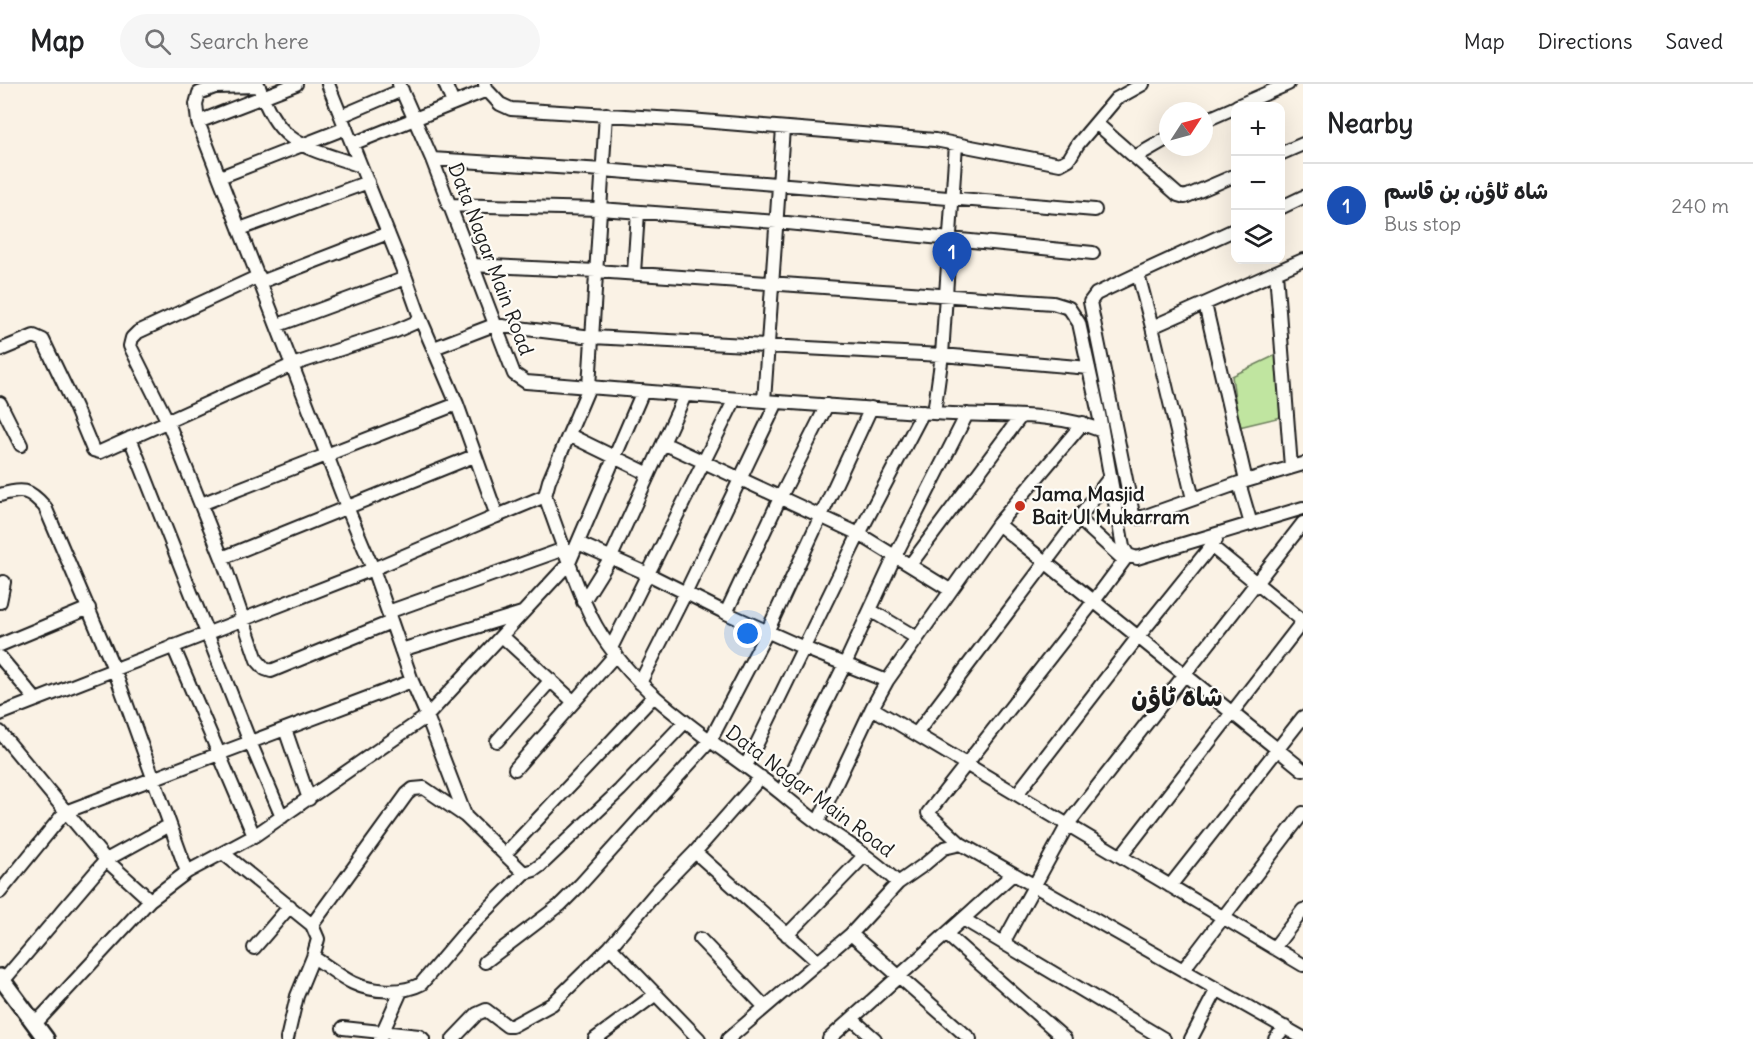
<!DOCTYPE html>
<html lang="en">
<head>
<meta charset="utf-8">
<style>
	:root { --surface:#fff; --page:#f6f6f6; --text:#202124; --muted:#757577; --line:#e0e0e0; --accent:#1a73e8 }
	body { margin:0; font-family:Delius,"Playpen Sans Arabic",sans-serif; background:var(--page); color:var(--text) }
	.controls { position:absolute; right:18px; top:18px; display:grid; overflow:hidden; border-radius:12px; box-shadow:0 6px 24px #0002 }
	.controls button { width:54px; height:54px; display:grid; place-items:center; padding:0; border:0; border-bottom:2px solid var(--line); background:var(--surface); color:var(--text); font:30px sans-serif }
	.compass { position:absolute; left:1159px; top:18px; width:54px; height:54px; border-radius:50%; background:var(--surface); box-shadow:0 6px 24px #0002; rotate:54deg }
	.you { position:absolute; left:748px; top:550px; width:21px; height:21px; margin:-15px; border:4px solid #fff; border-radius:50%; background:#1a73e8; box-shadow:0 0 0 9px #1a73e833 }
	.badge { display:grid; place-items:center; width:39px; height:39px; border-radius:50%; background:var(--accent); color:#fff; font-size:20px; font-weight:700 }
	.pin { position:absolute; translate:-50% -50px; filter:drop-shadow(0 2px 3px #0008) }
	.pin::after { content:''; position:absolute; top:32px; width:21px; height:18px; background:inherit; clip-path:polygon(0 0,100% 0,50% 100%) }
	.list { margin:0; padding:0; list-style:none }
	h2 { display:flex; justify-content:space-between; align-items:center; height:78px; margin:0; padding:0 24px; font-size:26px }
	h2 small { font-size:20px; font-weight:400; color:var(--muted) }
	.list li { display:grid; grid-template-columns:39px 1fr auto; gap:18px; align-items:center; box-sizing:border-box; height:84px; padding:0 24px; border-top:2px solid var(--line) }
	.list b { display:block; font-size:22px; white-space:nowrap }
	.list p { margin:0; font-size:20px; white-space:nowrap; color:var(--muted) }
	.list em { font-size:20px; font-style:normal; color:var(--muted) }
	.icon { flex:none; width:33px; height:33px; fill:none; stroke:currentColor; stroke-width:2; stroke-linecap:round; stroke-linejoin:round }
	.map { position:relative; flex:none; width:1303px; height:955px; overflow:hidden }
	header { display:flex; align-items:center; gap:36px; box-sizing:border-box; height:84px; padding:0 30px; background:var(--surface); border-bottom:2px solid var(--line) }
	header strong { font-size:28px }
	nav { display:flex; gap:33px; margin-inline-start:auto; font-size:21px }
	.search { width:420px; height:54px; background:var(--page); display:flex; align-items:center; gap:15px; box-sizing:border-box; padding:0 21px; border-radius:33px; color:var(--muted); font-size:22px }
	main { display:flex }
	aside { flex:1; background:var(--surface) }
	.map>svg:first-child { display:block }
</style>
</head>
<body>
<header>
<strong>Map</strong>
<div class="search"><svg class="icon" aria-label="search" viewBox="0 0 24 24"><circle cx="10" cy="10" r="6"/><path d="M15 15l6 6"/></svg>Search here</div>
<nav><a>Map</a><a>Directions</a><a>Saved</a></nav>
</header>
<main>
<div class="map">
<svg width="1303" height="955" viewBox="0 0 1303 955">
	<rect width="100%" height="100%" fill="#faf2e5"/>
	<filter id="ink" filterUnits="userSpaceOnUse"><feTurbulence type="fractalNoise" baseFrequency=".0167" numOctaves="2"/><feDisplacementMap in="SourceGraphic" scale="12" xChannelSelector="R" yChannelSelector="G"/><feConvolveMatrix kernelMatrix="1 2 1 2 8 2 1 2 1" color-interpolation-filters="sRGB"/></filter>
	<g filter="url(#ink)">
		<!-- green -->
		<path fill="#c0e5a0" stroke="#6e805e" stroke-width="1.5" d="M1276,271L1281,333L1239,343L1232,292Z"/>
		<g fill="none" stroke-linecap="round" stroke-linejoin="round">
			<defs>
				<path id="minor" d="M258,0C278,62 305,63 361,82
					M399,0L432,75L514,290L526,298L589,303L549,397L545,412L569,479L643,307
					M445,0L453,19
					M259,2L215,3L199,9L196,20L198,38L347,423L373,485L412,597L427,632L569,479C577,501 585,522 596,542C634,608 701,649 760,693C781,708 800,726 821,741C847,759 875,776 898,799L925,780L944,764L961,760L1303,954
					M487,6L500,20L511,25L690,36L935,56L1060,80L1069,75L1078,60L1116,15L1143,0
					M1237,22L1288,0
					M606,30L589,303L764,317
					M341,32L402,6
					M1204,37L1236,23
					M198,38L296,0
					M1096,39L1178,111L1185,113L1236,91
					M783,44L764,317C820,321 877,325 933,329C986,333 1053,326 1102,347
					M352,60L487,6L485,0
					M1280,70L1303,60
					M1135,73L1168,54
					M432,75L603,86L1095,126
					M220,93L346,44
					M448,121L600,125L777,138L1093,169
					M1280,124L1303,113
					M240,145L368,98
					M472,181L596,187L1053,219L1069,224L1079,239L1100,335L1123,463L1128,471L1137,474L1303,424
					M1276,188L1291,383
					M634,189L638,128
					M1138,190L1236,145
					M259,192L138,248L132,254L130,262L167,336L222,474L257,576L265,585L271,587L391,538
					M261,198L388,149
					M1205,220L1246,397
					M278,241L406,194
					M1152,243L1193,415
					M434,264L494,241L592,253L942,271L1089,284
					M0,266L34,252L43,256L75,323L93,366L100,368L292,281L396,247L421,236
					M0,319L21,361
					M934,329L942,271L956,60
					M569,351L649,390
					M130,354L250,658L282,733
					M663,359L859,450L950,506
					M1239,399L1140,434L1133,430L1090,218L1096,210L1138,190L1152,243L1303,176
					M0,411C23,404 29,405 45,423L114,585L187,788
					M201,420L457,320
					M497,432L545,412
					M1079,435L1124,476
					M998,440L1303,686
					M1251,440L1239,399L1303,380
					M578,459L648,490L726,529L804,564L887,597
					M222,474L474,372
					M910,481L1021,332
					M0,518L4,498
					M583,518L611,473L685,311
					M870,526L917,554
					M388,528L564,465
					M726,529L780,414L827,321
					M502,552L574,618
					M0,561L89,524
					M611,564L735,315
					M401,566L522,529
					M0,573L36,616
					M640,599L685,510L777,318
					M872,624L1303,881
					M0,630L373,485L497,432L457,320L421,236L406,194L328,0
					M285,645L309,715
					M0,648L106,776L150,816
					M916,650L1110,393
					M497,657L551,596
					M746,682L859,450L923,328
					M515,685L616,570
					M761,693L695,768L818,878
					M781,709L845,580L895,472L967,330
					M1017,710L1138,553L1216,456
					M818,738L872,624L887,597L998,440L1083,339
					M254,752L427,632L465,731
					M961,760L928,729L1094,517L1128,471
					M223,769L312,841
					M505,770L654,612
					M1121,772L1303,537L1211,462
					M1170,802L1303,633
					M0,808L65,728L412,597
					M963,835L1164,955
					M851,850L970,955
					M946,850L1065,955
					M787,851L864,772
					M700,855L765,923
					M1003,859L1068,740L1303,439
					M610,863L699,955
					M254,864L290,822
					M1274,864L1303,826
					M313,873C326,881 339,892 353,899C372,908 402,910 421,900L467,846L524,789
					M485,878L560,821L580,801L710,657L767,548L871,324
					M1183,886L1303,729
					M3,897L106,776L170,741
					M852,935L875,955
					M35,940L150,816L187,788L254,752L173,562
					M343,944L419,952L423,955
					M380,954L401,907
					M287,955L297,912L313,873L318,855L312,841L407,710L413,705L424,704L465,732L524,789L534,786L541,781L620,706L684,639
					M453,955L477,930L486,926L507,942H512L552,920L610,863L660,804L695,768
					M595,955L656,910
					M728,955L851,850L898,799
					M829,955L1013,790
					M1191,955L1217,905
					M1275,955L1285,943"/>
				<path id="tertiary" d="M0,893L46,955"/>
			</defs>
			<!-- minor casing -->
			<use href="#minor" stroke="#1c1c1c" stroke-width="16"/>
			<!-- tertiary casing -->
			<use href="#tertiary" stroke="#1c1c1c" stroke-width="20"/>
			<!-- minor -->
			<use href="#minor" stroke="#fdfcf7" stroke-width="12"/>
			<!-- tertiary -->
			<use href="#tertiary" stroke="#fdfcf7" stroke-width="15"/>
		</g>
	</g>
	<!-- markers -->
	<circle fill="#c8321e" stroke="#fdfcf7" stroke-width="2" cx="1020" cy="422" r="6"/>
	<g text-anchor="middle" stroke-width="4.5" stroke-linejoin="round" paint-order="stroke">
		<!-- street labels -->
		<g font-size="20" fill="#1c1c1c" stroke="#fdfcf7">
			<text transform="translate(491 175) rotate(69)" y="7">Data Nagar Main Road</text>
			<text transform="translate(810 707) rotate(37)" y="7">Data Nagar Main Road</text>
		</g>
		<!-- poi labels -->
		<g font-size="20" font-weight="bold" fill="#1c1c1c" stroke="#fdfcf7" text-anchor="start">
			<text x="1032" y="417">Jama Masjid<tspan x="1032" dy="23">Bait Ul Mukarram</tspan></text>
		</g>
		<!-- district labels -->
		<g font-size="26" font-weight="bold" fill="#1c1c1c" stroke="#fdfcf7">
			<text x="1177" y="622">شاہ ٹاؤن</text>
		</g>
	</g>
</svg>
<div class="controls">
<button>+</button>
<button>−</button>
<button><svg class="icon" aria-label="layers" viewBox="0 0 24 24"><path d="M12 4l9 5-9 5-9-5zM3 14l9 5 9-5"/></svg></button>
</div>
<svg class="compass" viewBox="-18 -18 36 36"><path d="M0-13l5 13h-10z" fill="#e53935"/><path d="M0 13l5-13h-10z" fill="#757577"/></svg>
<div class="you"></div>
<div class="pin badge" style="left:952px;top:198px;background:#1a4fb4">1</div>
</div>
<aside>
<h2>Nearby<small></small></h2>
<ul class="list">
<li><span class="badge" style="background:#1a4fb4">1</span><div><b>شاہ ٹاؤن، بن قاسم</b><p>Bus stop</p></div><em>240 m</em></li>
</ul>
</aside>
</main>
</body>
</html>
